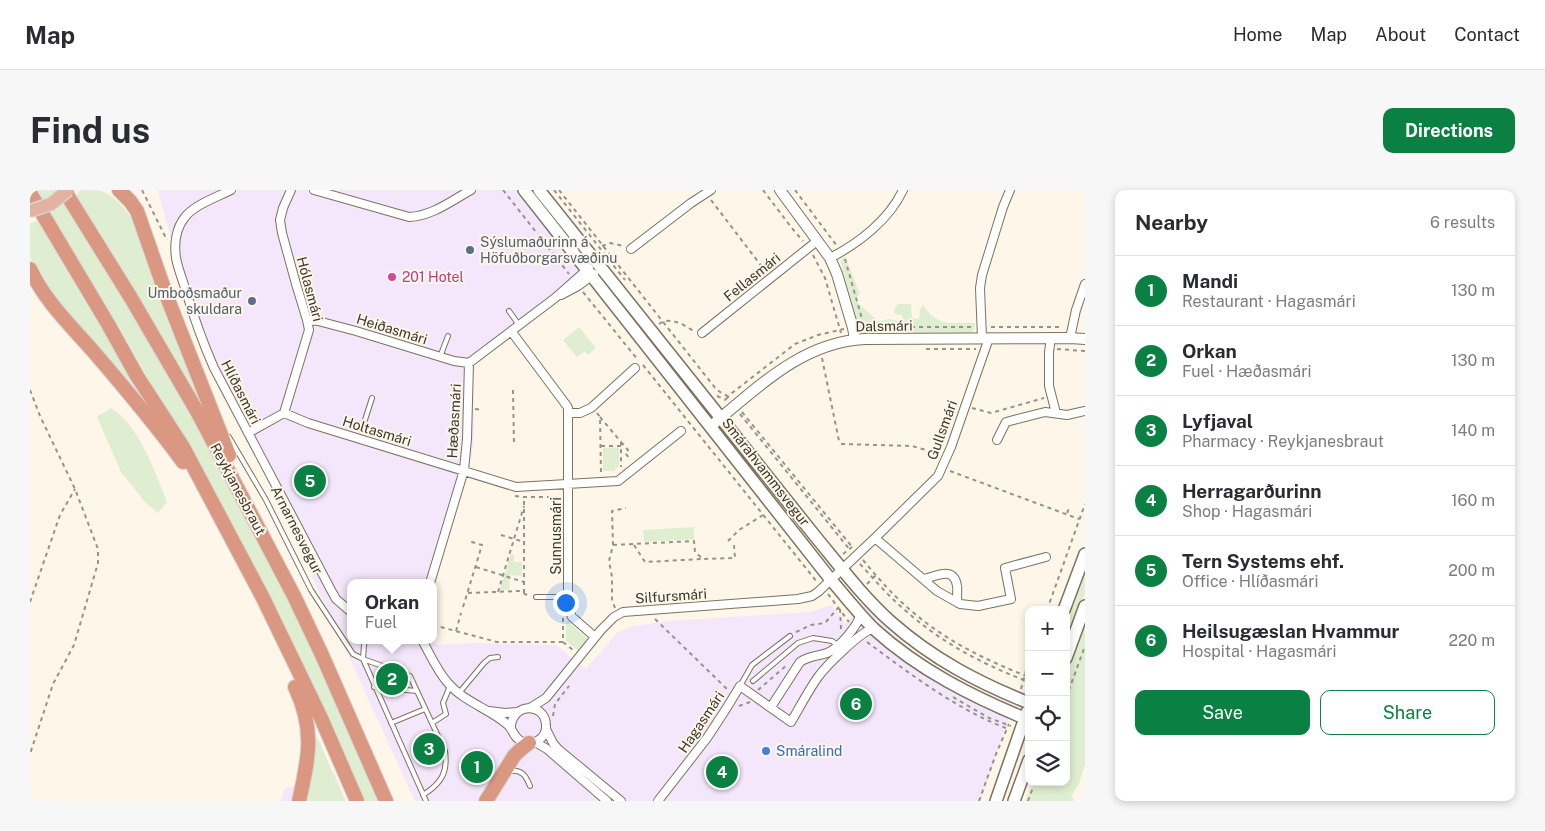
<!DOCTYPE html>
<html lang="en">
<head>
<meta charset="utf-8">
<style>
	:root { --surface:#fff; --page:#f7f7f7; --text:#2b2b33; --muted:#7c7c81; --line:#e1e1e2; --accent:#0b8043 }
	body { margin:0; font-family:"Public Sans",sans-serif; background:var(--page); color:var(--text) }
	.controls { position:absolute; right:15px; bottom:15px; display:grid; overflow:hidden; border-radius:10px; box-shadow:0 2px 8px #0003 }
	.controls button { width:45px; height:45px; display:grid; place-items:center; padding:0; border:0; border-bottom:1px solid var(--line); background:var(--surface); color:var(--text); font:25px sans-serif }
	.you { position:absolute; left:535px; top:412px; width:18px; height:18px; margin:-12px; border:4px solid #fff; border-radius:50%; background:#1a73e8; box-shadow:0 0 0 8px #1a73e833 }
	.badge { display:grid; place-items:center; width:32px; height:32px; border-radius:50%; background:var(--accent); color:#fff; font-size:16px; font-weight:700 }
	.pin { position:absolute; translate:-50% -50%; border:2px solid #fff; box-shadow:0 1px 5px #0006 }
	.popup { position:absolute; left:317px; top:389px; width:90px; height:65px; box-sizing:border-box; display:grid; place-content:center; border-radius:10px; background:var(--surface); filter:drop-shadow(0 1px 4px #0005); font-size:16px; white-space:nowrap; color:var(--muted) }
	.popup b { font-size:19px; color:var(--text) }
	.popup::after { content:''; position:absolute; left:50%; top:100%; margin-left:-10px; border:10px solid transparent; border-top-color:var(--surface) }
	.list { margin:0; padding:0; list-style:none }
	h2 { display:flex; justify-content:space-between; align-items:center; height:65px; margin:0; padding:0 20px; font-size:21px }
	h2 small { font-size:16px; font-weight:400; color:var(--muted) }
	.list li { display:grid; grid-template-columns:32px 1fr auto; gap:15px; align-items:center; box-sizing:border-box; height:70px; padding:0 20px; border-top:1px solid var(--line) }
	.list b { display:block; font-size:19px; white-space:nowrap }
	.list p { margin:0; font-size:16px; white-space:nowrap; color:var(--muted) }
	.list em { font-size:16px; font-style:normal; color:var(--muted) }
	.actions { display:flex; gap:10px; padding:15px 20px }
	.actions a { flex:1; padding:11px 0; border:1px solid var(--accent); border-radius:10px; text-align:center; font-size:18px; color:var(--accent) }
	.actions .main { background:var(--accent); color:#fff }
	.icon { flex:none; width:28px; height:28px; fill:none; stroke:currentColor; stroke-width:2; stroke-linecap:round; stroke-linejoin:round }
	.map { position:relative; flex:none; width:1055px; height:611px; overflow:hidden; border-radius:10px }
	header { display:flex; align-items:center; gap:30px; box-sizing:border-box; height:70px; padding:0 25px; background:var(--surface); border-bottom:1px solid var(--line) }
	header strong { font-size:24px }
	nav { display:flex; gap:28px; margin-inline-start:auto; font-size:18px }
	.intro { display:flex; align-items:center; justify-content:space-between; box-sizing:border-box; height:120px; padding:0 30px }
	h1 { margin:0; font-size:35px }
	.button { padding:12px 22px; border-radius:10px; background:var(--accent); color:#fff; font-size:18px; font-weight:700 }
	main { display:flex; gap:30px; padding:0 30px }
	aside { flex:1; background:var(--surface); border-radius:10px; box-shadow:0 2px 8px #0003 }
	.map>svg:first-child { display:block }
</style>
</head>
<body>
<header>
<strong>Map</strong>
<nav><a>Home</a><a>Map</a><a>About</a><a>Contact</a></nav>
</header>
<div class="intro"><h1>Find us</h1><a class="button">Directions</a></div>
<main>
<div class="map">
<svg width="1055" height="611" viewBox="0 0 1055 611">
	<rect width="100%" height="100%" fill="#fdf6e9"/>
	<!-- commercial -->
	<path fill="#f4e7fb" d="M128,0H503L563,77L445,174L443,190L444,253L436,291L403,396V393H321V450H398L408,455L444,453L526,455L556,479L587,443L604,436L639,431L781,422L801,415L815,433L834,415L855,437L878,457L898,472L952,501L983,514L951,611H385L218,247L151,86Z
		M304,582L316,611H250L255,599Z"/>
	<!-- green -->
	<path fill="#dfeed0" d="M5,0H27L101,118L155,215L228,351L271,437L351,611H334L155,253L93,144Z
		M50,0C56,0 65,0 71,1C84,5 94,17 101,28L171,210L167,212L85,67L46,6Z
		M14,29L136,244L20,101L8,85L0,67V33Z
		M815,66L830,104L827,107V112C835,118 840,125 848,131L859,129L869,131L873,129L872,125L865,124L864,119L868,114H881L882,128L889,129L890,119L893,115C909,138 919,132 945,133C945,138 944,140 940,144H837L830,141L826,133L811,73L812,68Z
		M549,137L566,158L558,165L555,161L547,167L533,150Z
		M81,218C109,235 125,282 137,312L128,323L115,312L91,282L67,227Z
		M589,257V276L584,281H573V258Z
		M664,337V349L614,352L613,340Z
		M481,364L484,365V372H492V386L480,385L479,400H470Z
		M1055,381V403L1036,455V433Z
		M536,430L558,449L549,461L536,451Z
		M1055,434V574L1049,594L1042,605L1044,611H995L1003,592H1036V487Z
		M285,542L315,611H271L283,543Z"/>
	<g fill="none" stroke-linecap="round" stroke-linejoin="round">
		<defs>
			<path id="service" d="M479,121L489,135
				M410,167L418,146
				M334,233L342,208
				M199,247L236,310L281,400L323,464L333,469L380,486L415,561C418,582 412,593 393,605
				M506,407H538
				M336,450L334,455L333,469L396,611
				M723,491L768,453L783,448L802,451L809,456
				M710,496L722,475L760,446
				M344,497L387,501
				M429,503L454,473L460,468L468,467
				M361,533L395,519
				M402,533L416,524L413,513L420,496
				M480,581C492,579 496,586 500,596"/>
			<path id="minor" d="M201,0C187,7 164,15 155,27C146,38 144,54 146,68C148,79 153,91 156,101C164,128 173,153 184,178L301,400L306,409L321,422
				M284,0L379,27C402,26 421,11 441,0
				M601,59L661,13L681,0
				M800,68C829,53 859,30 873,0
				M531,105L548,96L564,84
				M277,130L288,131L326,141L424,171L439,173
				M481,141L537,216L538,218V417L542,427L565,447
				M672,143L787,51
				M952,148L950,98L952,85L973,17L980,0
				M1021,148L1019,162V196L1026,223
				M1040,148L1046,120L1055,94
				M254,223L278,233L486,297L588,291L651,241
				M538,223H550L561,218L605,178
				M218,243L254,223L279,140L277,130L266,94L252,43L250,30L253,18L261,0
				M967,250L976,232L1015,222L1037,225L1055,221
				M845,348L907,401L930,414L948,416L981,409L975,378L1016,367
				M894,389C905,387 924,375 927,396C928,402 926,407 928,413
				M400,393L434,280L437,249L439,173L525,108L559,78
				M392,450C400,464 407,481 418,493C434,512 460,519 478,535C484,541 484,549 493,552C504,556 517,548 516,535C515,511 480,513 481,539
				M741,517L770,472C778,466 788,466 797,463C809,458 827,437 831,424
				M500,518L516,508L571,440L584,427L593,422L768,409L782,406L788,402L845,348L908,286L921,257L959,148
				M459,521L475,523L487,522
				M516,539L523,553L528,559L591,611
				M505,552L517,559L577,611
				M628,611L677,548L696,519L710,496L761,532C770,517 778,501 788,487C796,476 831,441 844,438"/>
			<path id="tertiary" d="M750,0L800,68L807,84L823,138L825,149
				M681,236C727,198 772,152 835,149L1040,148L1055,149"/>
			<path id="secondary" d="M494,0L801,390C815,406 829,424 844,439C889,480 943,507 999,530
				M509,0L785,346C809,375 833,407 861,432C903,469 947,492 999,513
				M1034,420L1055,364
				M1036,468L1055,416
				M966,611L997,522
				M984,611L999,570"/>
			<path id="trunk" d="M34,0L101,108L168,223L264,406L292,465L356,611
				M89,0L100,11L107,21L137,107L199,265
				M0,3L78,134L107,186L153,257L233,408L291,528L327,611
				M0,79C14,110 41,136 63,161C94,197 125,234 153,272
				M265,497C285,539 279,567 269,611
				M456,611L484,566L490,560L499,553"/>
		</defs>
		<!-- service casing -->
		<use href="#service" stroke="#7c725e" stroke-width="6"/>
		<!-- minor casing -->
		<use href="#minor" stroke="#7c725e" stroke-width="10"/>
		<!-- tertiary casing -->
		<use href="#tertiary" stroke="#7c725e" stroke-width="12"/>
		<!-- secondary casing -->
		<use href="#secondary" stroke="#7c725e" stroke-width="14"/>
		<!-- trunk casing -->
		<use href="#trunk" stroke="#d8d7d5" stroke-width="16"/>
		<!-- path -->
		<path stroke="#989388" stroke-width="2" stroke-dasharray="4 4" stroke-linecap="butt" d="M112,0L135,46L138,48
			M473,0L539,84
			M524,0L595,90
			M529,0L686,199L693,204L700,207
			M733,0L761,37L773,51
			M765,0L807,56
			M681,10L736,82
			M572,56L580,53L594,56
			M783,65L795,88L811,143
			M815,69L834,136
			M553,102L608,170
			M629,134C640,126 654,135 664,141
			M833,137H943
			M961,137H1033
			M896,159H946
			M1027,159L1055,161
			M792,168L809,251L812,254L882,256L910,264
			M613,175L787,392
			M0,200L10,226L45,299L68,359V373L44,455L23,494L0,564
			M483,200L484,256
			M687,206L696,210
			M696,209L702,203L765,154L788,145L814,139
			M942,218L961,223L1014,208
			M445,219L452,220
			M712,222L823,358
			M567,223L570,227L571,284
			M710,224L820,360
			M570,227L591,252V277
			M591,252L598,260L595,263L601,270
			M571,256H591
			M920,281L1049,329
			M485,306L494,307H527
			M1037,323L1040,316
			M471,345L494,352
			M698,351L709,340L733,325
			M583,355L664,351L665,362L673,369L705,368L704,355
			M604,355L615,372L672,369
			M813,364L822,357
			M833,370C847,387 862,404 878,418C914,450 955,470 999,487
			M830,374C845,390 859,407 876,421C912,453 954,475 999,492
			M446,377L494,392
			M837,394L846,385
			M468,402L494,316
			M438,403L489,401L499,406
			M494,403V307
			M798,404L819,432
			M0,412L30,325L45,299
			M433,417L452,355L442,352V349
			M585,418L582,409V387L579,371L583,355L582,321L596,318
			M1017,420L1055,314
			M533,428V452L543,460
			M625,429L698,500
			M403,435L467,452H533
			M811,439L810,419L812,418
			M426,441L431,423
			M766,442L781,435L795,433L808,418
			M837,452C879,483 930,522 979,539
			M991,499L999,469
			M728,500L758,474
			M923,507L959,528L981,536
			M1036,508L1055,456
			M709,516L720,512
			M523,526L525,514L539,496
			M949,611L966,564L979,534
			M998,611L1005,592"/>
		<!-- service -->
		<use href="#service" stroke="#fff" stroke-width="4"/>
		<!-- minor -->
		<use href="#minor" stroke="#fff" stroke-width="8"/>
		<!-- tertiary -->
		<use href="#tertiary" stroke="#fff" stroke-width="10"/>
		<!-- secondary -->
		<use href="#secondary" stroke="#fff" stroke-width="11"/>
		<!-- trunk -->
		<use href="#trunk" stroke="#da9882" stroke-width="14"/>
		<defs>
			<path id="primary-bridge" d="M0,21L21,14L38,0"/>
		</defs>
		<!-- primary-bridge casing -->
		<use href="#primary-bridge" stroke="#d8d7d5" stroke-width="15" stroke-linecap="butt"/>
		<!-- primary-bridge -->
		<use href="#primary-bridge" stroke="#e3b2a1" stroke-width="12"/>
	</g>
	<!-- markers -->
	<g fill="#5c6f8a" stroke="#fdf6e9" stroke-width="2">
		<circle cx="440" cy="60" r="5"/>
		<circle cx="222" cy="111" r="5"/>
	</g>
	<circle fill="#d1479c" stroke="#fdf6e9" stroke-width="2" cx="362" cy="87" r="5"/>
	<circle fill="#3f7fe0" stroke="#fdf6e9" stroke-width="2" cx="736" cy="561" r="5"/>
	<g text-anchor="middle" stroke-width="4" stroke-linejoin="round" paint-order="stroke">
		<!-- service labels -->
		<g font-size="14" fill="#4e5e75" stroke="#fdf6e9" text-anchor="start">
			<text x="450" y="57">Sýslumaðurinn á<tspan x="450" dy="16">Höfuðborgarsvæðinu</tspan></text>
			<text x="212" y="108" text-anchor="end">Umboðsmaður<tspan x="212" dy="16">skuldara</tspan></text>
		</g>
		<!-- hotel labels -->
		<g font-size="14" fill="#b23c85" stroke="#fdf6e9" text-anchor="start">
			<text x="372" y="92">201 Hotel</text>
		</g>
		<!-- street labels -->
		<g font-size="14" fill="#3b372e" stroke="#fdf6e9">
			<text transform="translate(722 87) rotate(-39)" y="5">Fellasmári</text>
			<text transform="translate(280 99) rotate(75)" y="5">Hólasmári</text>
			<text transform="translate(854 136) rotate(-1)" y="5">Dalsmári</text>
			<text transform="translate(362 139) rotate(17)" y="5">Heiðasmári</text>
			<text transform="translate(211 202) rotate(63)" y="5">Hlíðasmári</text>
			<text transform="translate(424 231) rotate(-87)" y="5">Hæðasmári</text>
			<text transform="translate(912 240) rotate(-70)" y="5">Gullsmári</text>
			<text transform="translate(347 241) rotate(17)" y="5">Holtasmári</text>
			<text transform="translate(736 282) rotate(52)" y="5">Smárahvammsvegur</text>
			<text transform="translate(208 299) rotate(62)" y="5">Reykjanesbraut</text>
			<text transform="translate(267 340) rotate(63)" y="5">Arnarnesvegur</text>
			<text transform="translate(526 346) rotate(-90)" y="5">Sunnusmári</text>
			<text transform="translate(641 406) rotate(-4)" y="5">Silfursmári</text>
			<text transform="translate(671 532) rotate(-56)" y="5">Hagasmári</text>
		</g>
		<!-- shop labels -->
		<g font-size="14" fill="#366cbe" stroke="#fdf6e9" text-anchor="start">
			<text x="746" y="566">Smáralind</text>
		</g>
	</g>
</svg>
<div class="controls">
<button>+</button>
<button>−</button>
<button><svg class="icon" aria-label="locate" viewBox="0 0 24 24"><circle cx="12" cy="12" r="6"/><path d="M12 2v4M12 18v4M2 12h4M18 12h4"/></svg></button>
<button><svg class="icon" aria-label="layers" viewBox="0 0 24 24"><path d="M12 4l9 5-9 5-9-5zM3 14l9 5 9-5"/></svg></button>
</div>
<div class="you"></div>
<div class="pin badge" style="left:447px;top:577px">1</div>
<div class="pin badge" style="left:362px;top:489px">2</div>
<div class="popup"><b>Orkan</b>Fuel</div>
<div class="pin badge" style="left:399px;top:559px">3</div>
<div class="pin badge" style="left:692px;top:582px">4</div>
<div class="pin badge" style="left:280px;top:291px">5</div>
<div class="pin badge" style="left:826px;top:514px">6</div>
</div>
<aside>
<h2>Nearby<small>6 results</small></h2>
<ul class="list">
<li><span class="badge">1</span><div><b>Mandi</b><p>Restaurant · Hagasmári</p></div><em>130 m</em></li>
<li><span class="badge">2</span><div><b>Orkan</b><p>Fuel · Hæðasmári</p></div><em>130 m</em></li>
<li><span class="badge">3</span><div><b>Lyfjaval</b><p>Pharmacy · Reykjanesbraut</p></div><em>140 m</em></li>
<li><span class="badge">4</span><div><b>Herragarðurinn</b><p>Shop · Hagasmári</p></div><em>160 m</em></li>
<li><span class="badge">5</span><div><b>Tern Systems ehf.</b><p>Office · Hlíðasmári</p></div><em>200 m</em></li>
<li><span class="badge">6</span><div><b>Heilsugæslan Hvammur</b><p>Hospital · Hagasmári</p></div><em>220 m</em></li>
</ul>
<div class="actions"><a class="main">Save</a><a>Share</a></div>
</aside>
</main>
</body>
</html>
